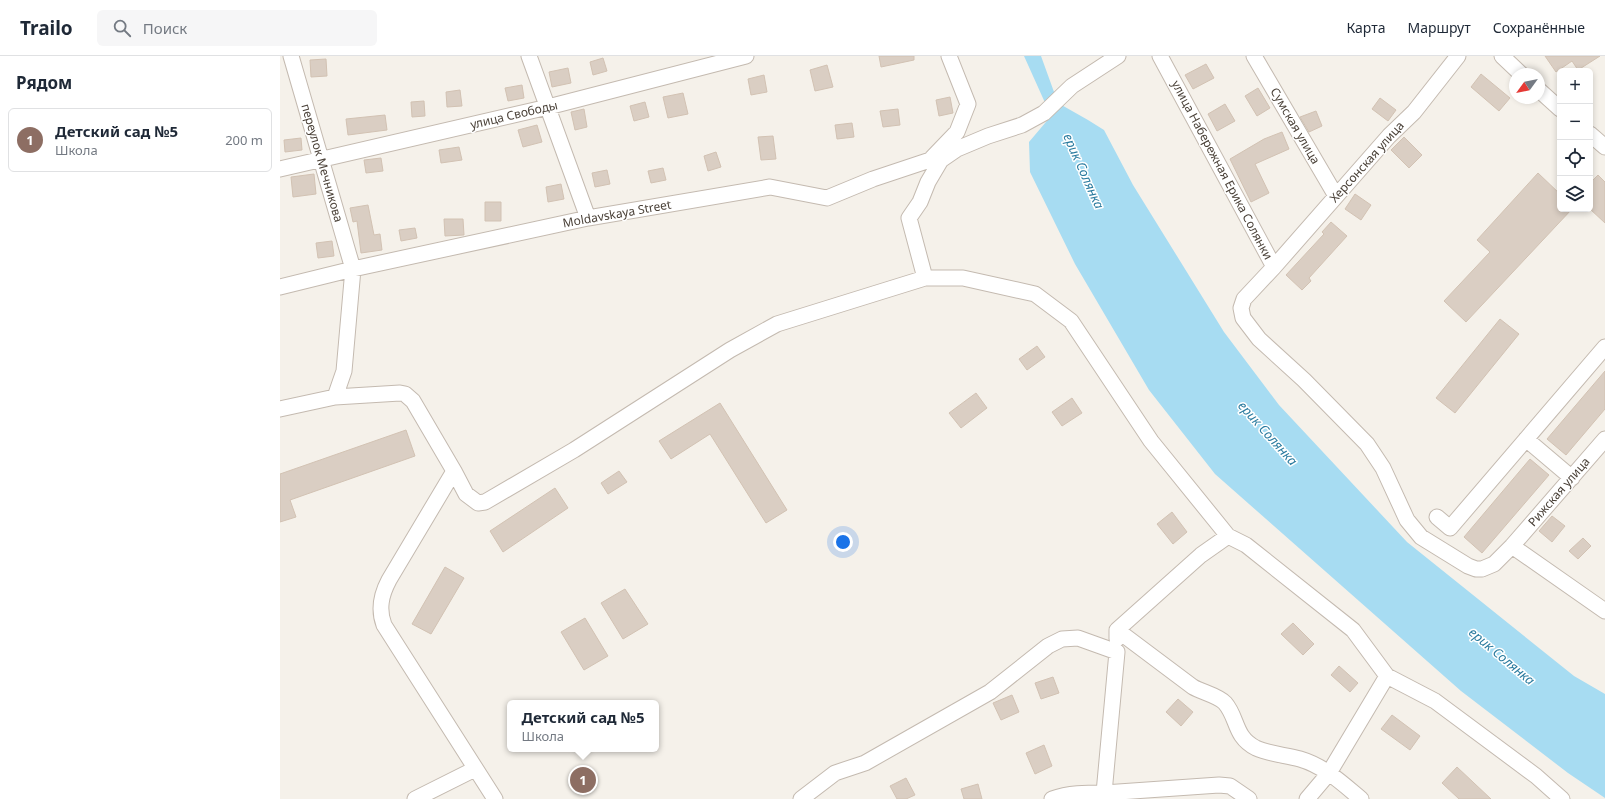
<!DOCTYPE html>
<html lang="ru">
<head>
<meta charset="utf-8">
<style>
	:root { --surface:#fff; --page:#f6f6f7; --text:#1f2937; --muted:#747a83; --line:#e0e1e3; --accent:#fc231b }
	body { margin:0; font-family:"Noto Sans",sans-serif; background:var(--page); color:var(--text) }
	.controls { position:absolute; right:12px; top:12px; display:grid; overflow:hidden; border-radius:6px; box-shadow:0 2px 6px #0003 }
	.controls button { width:36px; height:36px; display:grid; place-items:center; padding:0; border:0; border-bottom:1px solid var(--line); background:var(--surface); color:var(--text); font:20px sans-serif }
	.compass { position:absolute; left:1229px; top:12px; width:36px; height:36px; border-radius:50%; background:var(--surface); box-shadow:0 2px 6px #0003; rotate:237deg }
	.you { position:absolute; left:563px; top:486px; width:14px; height:14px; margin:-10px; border:3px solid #fff; border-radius:50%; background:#1a73e8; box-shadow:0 0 0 6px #1a73e833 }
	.badge { display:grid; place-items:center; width:26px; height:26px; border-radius:50%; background:var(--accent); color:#fff; font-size:13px; font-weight:700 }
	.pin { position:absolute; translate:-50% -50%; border:2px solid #fff; box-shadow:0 1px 4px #0006 }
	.popup { position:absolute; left:227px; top:644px; width:152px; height:52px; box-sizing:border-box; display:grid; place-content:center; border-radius:6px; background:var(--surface); filter:drop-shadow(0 1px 3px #0005); font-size:13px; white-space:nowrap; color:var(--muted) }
	.popup b { font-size:15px; color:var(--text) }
	.popup::after { content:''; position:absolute; left:50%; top:100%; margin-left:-8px; border:8px solid transparent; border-top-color:var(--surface) }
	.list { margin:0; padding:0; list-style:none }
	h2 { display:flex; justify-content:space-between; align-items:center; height:52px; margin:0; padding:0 16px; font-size:17px }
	h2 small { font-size:13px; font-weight:400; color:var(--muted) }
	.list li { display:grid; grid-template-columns:26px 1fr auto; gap:12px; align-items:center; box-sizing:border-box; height:64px; margin:0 8px 8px; padding:0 8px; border:1px solid var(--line); border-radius:6px }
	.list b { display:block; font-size:15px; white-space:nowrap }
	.list p { margin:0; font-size:13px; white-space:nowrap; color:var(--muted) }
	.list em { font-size:13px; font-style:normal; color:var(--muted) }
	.icon { flex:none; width:22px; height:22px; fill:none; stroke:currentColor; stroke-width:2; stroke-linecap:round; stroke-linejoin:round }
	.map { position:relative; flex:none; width:1325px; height:743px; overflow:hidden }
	header { display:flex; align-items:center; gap:24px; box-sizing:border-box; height:56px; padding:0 20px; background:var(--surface); border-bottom:1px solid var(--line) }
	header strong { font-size:19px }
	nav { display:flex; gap:22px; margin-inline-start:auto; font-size:14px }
	.search { width:280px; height:36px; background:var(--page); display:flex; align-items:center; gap:10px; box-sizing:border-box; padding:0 14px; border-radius:6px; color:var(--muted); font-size:15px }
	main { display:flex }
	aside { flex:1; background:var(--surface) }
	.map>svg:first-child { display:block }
</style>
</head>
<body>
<header>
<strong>Trailo</strong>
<div class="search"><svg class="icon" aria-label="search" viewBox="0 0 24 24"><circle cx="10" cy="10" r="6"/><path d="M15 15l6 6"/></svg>Поиск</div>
<nav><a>Карта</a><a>Маршрут</a><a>Сохранённые</a></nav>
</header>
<main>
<aside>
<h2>Рядом<small></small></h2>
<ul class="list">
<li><span class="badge" style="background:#8d6e63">1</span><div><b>Детский сад №5</b><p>Школа</p></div><em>200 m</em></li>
</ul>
</aside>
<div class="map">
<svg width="1325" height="743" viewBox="0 0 1325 743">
	<rect width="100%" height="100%" fill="#f5f1ea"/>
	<!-- water -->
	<path fill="#a7dcf2" d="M744,0H761L778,47L808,64L824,74L853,129L944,276L999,349L1127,486L1294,620L1325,638V742L1288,717L1181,635L935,418L869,334L795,208L750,116L749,86L771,60Z"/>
	<!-- building -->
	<path fill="#dacec3" stroke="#d2c2b3" d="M599,0H634V4L601,11Z
		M1265,0H1320L1298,14L1292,5L1276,16Z
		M323,2L327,15L313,19L310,6Z
		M46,3L47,20L31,21L30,4Z
		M926,8L934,22L913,33L905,19Z
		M547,9L553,31L535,35L530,14Z
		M288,12L291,27L272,31L269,16Z
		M1201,18L1230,42L1219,55L1191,31Z
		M484,19L487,36L471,39L468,23Z
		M242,29L244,42L228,45L225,32Z
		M978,32L990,52L977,60L965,40Z
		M180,34L182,50L167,51L166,36Z
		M403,37L408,58L388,62L383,41Z
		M670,41L673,57L659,60L656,44Z
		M1100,42L1116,54L1108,65L1092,53Z
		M144,45L145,60L132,61L131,46Z
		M365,46L369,61L354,65L350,50Z
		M945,48L955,65L937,75L928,58Z
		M304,53L307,71L295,74L291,56Z
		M618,53L620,69L603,71L600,55Z
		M1036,55L1042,70L1029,76L1020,61Z
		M105,59L107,74L68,79L66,63Z
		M572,67L574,81L557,83L555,69Z
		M257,69L262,86L243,91L238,74Z
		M1002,76L1009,93L975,108L989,137L971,146L950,103L984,83Z
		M493,80L496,103L481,104L478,81Z
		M1124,81L1142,99L1129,112L1111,94Z
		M21,82L22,94L5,96L4,84Z
		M179,91L182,104L161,107L159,94Z
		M436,96L441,111L428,115L424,100Z
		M101,102L103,115L86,117L84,104Z
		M383,112L386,124L371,127L368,115Z
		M327,114L330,128L315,131L312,117Z
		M1258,117L1280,138V153H1292L1186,266L1164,245L1210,196L1197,184Z
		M34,118L36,138L13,141L11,121Z
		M1318,119L1325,126V167L1310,153V127Z
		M281,128L284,143L268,146L266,131Z
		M1075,138L1091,149L1081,164L1065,153Z
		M205,146H221V165H205Z
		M88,149L94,179L100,178L102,194L81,197L77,165L73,166L70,152Z
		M164,163H183L184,179L165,180Z
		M1051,166L1067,180L1029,222L1031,225L1022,234L1006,219L1044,178L1042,176Z
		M135,172L137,182L121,185L119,174Z
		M52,185L54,200L38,202L36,187Z
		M1220,263L1239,278L1175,357L1156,342Z
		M757,290L765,301L747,314L739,303Z
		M1325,315V353L1286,399L1267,383Z
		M696,337L707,352L681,372L669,357Z
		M792,342L802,357L782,370L772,356Z
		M440,347L507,454L486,467L430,378L391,403L379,385Z
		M126,374L135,400L10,444L16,461L0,466V418Z
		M1250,403L1269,419L1202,497L1184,481Z
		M339,415L347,426L328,438L321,427Z
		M275,432L288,452L223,496L210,475Z
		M892,456L907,476L893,488L877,468Z
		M1272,460L1285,470L1272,486L1259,475Z
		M1303,482L1311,490L1298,503L1289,495Z
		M165,511L184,522L151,578L132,568Z
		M345,533L368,568L343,583L321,547Z
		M305,562L328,600L304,614L281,576Z
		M1013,567L1034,588L1023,599L1001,578Z
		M1059,610L1078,627L1070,636L1051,619Z
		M773,621L779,637L761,643L755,627Z
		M732,639L739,656L721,664L713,647Z
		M898,643L913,656L901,670L886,656Z
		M1112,659L1140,680L1130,694L1101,673Z
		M764,689L772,710L755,718L746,697Z
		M1177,711L1211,743H1179L1162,727Z
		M626,722L635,739L626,743H617L610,730Z
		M698,728L702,743H684L681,733Z"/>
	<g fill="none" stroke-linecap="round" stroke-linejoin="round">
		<defs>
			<path id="minor" d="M249,0L308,162
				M880,0L994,211L964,243L961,252L963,262L979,283L1024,324L1087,388L1103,412L1127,464L1141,481L1188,510L1196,513H1202L1214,508L1232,490L1325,383
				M974,0L1056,140
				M1222,0L1241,18
				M1259,34L1280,53
				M1310,78L1325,91
				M652,102L677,76L688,48L669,0
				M0,113L268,51L466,0
				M994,211L1109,80L1134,56L1178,0
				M645,222L629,162L640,146L648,126L661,104L677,93L708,80L742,69L764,57L792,30L838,0
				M0,231L73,213L308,162L490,131L547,142L593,123L671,97
				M55,341L120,337L125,338L133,345L174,415L109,524C101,539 98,553 104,569L215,743
				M0,353L55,341L64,315L73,213L11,0
				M1246,383L1292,422
				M174,415L186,438L198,447L205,446L294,394L450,294L497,268L645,222H683L755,238L791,265L871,385L948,480L966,489L1073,574L1107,620L1155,645L1256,720L1282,743
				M1157,461L1170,472L1325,291
				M1232,490L1325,555
				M837,574L913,631C922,636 939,640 945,647C958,662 954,681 976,692C989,698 1006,699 1020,703C1044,710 1062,727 1081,743
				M837,583V574L921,499L948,480
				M135,743L195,713
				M521,743L555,717L585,707L710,636L768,590L782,583L798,582L837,596L824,737L939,729L950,730L969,743
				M772,743C789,737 806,737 824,737L831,743
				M1027,743L1049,717L1107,620"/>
		</defs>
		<!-- minor casing -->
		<use href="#minor" stroke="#c4bab0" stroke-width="17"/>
		<!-- minor -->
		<use href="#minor" stroke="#fff" stroke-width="15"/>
	</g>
	<g text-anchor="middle" stroke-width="3" stroke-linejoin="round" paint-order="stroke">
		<!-- street labels -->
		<g font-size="12" fill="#4a4138" stroke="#fff">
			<text transform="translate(234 59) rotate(-13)" y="4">улица Свободы</text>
			<text transform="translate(1015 70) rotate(60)" y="4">Сумская улица</text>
			<text transform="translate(1087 106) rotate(-48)" y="4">Херсонская улица</text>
			<text transform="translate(42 107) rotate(74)" y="4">переулок Мечникова</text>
			<text transform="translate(942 114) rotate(62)" y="4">улица Набережная Ерика Солянки</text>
			<text transform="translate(337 158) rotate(-10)" y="4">Moldavskaya Street</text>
			<text transform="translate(1279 436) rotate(-49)" y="4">Рижская улица</text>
		</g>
		<!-- water labels -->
		<g font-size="13" font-style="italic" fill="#2a7b9f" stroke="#fff">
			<text transform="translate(804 115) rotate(66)" y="5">ерик Солянка</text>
			<text transform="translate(988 377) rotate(48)" y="5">ерик Солянка</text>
			<text transform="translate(1222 600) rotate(40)" y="5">ерик Солянка</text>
		</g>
	</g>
</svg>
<div class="controls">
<button>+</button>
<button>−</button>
<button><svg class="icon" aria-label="locate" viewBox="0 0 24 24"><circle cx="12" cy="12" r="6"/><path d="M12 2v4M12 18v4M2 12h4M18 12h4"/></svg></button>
<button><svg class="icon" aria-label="layers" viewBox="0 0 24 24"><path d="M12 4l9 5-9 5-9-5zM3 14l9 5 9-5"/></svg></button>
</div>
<svg class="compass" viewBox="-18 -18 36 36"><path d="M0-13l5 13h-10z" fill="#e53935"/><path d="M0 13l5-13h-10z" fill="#747a83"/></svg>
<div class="you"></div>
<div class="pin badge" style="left:303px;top:724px;background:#8d6e63">1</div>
<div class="popup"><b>Детский сад №5</b>Школа</div>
</div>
</main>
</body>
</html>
